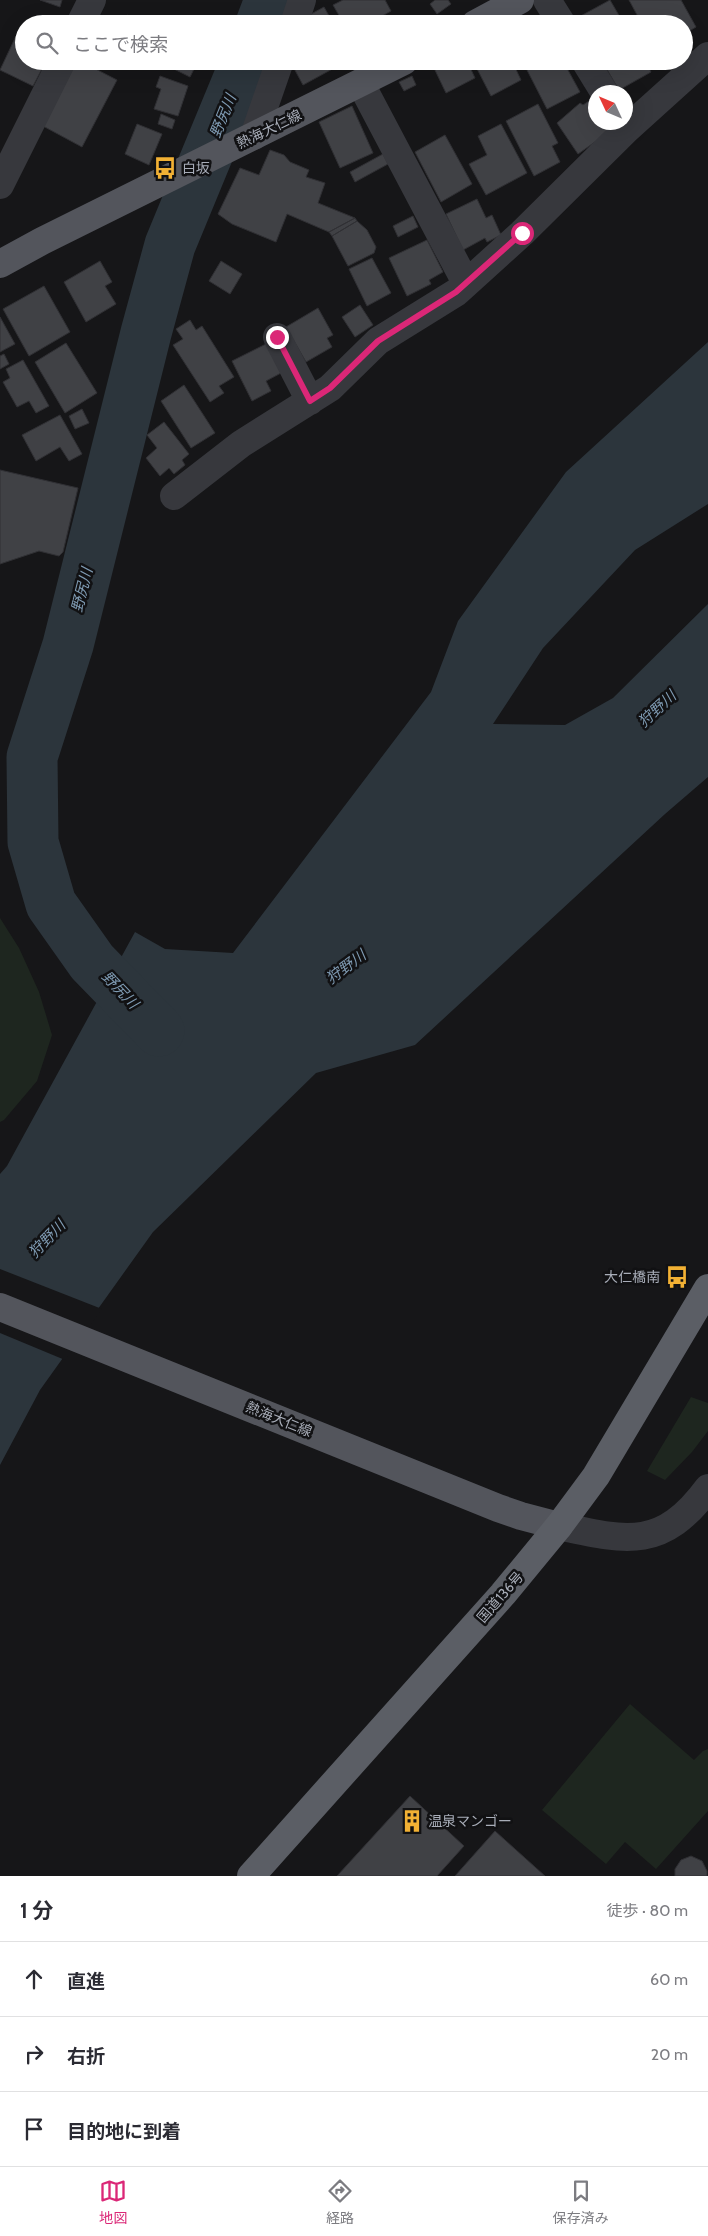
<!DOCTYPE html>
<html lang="ja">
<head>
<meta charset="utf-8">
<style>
	:root { --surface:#fff; --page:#f7f7f7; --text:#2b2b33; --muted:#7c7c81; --line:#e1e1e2; --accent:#db2777 }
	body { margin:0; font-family:Cabin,"Noto Sans JP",sans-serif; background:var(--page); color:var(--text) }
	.compass { position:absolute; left:588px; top:85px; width:45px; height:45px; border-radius:50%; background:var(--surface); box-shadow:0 5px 20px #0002; rotate:314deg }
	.stop { position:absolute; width:15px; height:15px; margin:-11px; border:4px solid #db2777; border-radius:50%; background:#fff }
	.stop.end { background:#db2777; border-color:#fff; box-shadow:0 1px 5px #0008 }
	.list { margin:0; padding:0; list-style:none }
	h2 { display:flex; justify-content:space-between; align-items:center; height:65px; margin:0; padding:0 20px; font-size:21px }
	h2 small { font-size:16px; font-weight:400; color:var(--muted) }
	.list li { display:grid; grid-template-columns:32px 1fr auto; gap:15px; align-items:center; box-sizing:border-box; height:75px; padding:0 20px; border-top:1px solid var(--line) }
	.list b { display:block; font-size:19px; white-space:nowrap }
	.list em { font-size:16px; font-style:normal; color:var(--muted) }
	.icon { flex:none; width:28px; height:28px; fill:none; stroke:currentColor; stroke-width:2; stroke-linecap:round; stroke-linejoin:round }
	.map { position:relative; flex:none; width:708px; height:1876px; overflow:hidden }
	.search { position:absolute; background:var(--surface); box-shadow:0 5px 20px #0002; left:15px; right:15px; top:15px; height:55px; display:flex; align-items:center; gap:12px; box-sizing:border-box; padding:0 18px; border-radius:28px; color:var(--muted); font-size:19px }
	.sheet { height:290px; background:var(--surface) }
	nav { display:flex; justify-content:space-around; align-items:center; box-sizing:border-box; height:70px; border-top:1px solid var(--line); background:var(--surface); font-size:14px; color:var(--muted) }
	nav a { display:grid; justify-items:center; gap:2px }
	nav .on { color:var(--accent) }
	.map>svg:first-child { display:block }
</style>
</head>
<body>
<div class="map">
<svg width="708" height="1876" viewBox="0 0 708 1876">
	<rect width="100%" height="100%" fill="#161618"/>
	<!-- green -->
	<path fill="#1e261f" d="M0,918L19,948L39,992L52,1035L37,1081L4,1120L0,1122Z
		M691,1397L708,1403V1431L692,1452L665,1480L647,1471Z
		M630,1704L694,1760L703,1751L708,1749V1811L656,1869L625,1842L606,1864L542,1810Z"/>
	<!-- water -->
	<path fill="#2c353c" d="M708,342V504L635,550L543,648L493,724L565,725L613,698L708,604V777L665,814L415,1045L316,1073L153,1232L40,1390L0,1465V1174L7,1166L135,932L165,949L233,953L431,692L458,621L566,472Z"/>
	<!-- pier -->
	<path fill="#161618" d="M0,1269L102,1309L65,1360L0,1333Z"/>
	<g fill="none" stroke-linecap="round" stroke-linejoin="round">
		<!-- river -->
		<path stroke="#2c353c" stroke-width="51" d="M261,24L270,0
			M159,1031L92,962L51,904L33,842L32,757L68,645L146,333L170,245L246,61"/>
	</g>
	<!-- building -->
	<path fill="#404145" stroke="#303034" d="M40,0H62L60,7Z
		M343,0H385L391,11L368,24H344L333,5Z
		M435,0H448L451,4L437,14L430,4Z
		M610,0L624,24H580L577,18Z
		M629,0H681L696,27L686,33L684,24H642Z
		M324,7L333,23L307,24L304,18Z
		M127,15L132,18L130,24H123Z
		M546,15L550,24H530Z
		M391,16L395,24H376Z
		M16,36L24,40V61H46L33,86L0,70Z
		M76,61H80L117,80L82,147L43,126Z
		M158,61H198L190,77Z
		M290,61H347L303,85Z
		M443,61H467L475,78L446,93L433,66Z
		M473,61H512L521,80L491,96Z
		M544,61H563L580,92L547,109L527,70Z
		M602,61H645L651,72L619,90Z
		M160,76L188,86L178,116L154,109L161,89L156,87Z
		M412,76L416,85L404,91L399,82Z
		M592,99L596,105V122H607L612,130L578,154L557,123L580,103L583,105Z
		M538,104L558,143L552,146L560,162L534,176L506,121Z
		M352,106L373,153L340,168L319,122Z
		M161,114L175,120L172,129L158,124Z
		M137,124L162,134L149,165L125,154Z
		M501,124L527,173L486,195L469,164L487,155L478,136Z
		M445,135L472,184L441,202L415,152Z
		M270,150L284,155L290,162L309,170L306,177L325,183L318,203L355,218L329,232L287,214L276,242L232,224L218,214L240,168L259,175Z
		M383,154L388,164L355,182L350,172Z
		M477,199L486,218L492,215L501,235L487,242L485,238L463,250L446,214Z
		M413,216L418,227L398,237L393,226Z
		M355,218L357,221L332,236L329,232Z
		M357,221L367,230L376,247L374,253L348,266L332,236Z
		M427,240L443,272L429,280L431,284L407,296L389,258Z
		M372,258L391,293L367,306L349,269Z
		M100,261L112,282L105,286L116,304L86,322L64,282Z
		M221,261L242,274L230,294L209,281Z
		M44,286L70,332L29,356L3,309Z
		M360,305L373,325L355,337L342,317Z
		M318,308L333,335L327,338L332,347L306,362L286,327Z
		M0,317L15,344L0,352Z
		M190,320L196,330L202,326L234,377L219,386L224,393L210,402L173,345L183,339L176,329Z
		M66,343L97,393L65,413L35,362Z
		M266,344L281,373L266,381L271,391L252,401L232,361Z
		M4,354L9,364L0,369V356Z
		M23,360L49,406L36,413L29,401L17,407L3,382L10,378L6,369Z
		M184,385L215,433L191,448L161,401Z
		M82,409L89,423L75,429L69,416Z
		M60,415L82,454L69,461L60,447L36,461L22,435Z
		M164,422L189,454L182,460L185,465L174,474L169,468L160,476L146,458L157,448L147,435Z
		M0,470L78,488L63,552L59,556L39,551L0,564Z
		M410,1796L464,1846L437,1876H337Z
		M495,1831L545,1876H455Z
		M691,1856L702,1861L707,1871V1876H675V1869L681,1860Z"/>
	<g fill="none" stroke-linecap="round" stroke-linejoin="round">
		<!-- minor -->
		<path stroke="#37383d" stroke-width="28" d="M547,0L562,24
			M80,24L92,0
			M294,24L302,0
			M585,61L604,92
			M361,84L466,283
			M254,136L280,61
			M0,185L62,61
			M277,337L310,401
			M174,496L241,444L330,388L378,341L457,292L522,233L627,129L708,56"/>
		<!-- tertiary -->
		<path stroke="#37383d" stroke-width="28" d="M559,1526C627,1541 662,1550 708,1488"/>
		<!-- primary -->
		<path stroke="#53555c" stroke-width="28" d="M475,24L520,0
			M0,264L42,241L404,61
			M0,1307L498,1508L521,1516L559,1526"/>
		<!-- trunk -->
		<path stroke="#5b5e65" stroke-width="28" d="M251,1876L503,1594L559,1526L596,1476L708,1288"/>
	</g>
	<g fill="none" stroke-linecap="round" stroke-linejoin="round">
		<!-- route -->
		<path stroke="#db2777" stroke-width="6" d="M277,337L310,401L330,388L378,341L456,292L522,233"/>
	</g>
	<!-- icons -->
	<defs>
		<symbol id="bus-bare" viewBox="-9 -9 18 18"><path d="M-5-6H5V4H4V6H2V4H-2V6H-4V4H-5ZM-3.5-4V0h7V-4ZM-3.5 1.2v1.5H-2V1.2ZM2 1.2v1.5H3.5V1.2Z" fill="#f2b134" stroke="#111113" stroke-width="2.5" paint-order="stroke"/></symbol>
		<symbol id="building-bare" viewBox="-9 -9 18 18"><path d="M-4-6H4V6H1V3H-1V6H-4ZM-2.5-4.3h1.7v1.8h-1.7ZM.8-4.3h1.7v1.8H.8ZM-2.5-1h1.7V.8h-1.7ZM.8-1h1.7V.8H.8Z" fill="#f2b134" stroke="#111113" stroke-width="2.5" paint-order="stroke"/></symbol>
	</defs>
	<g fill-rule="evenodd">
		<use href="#bus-bare" x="149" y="152" width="32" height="32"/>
		<use href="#bus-bare" x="661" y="1261" width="32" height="32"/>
		<use href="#building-bare" x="396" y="1805" width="32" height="32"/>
	</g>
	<g text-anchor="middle" stroke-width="5" stroke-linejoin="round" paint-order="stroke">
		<!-- street labels -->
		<g font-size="14" fill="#a8adb8" stroke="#111113">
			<text transform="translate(269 129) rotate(-26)" y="5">熱海大仁線</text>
			<text transform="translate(279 1419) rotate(22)" y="5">熱海大仁線</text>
			<text transform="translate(500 1597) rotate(-49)" y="5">国道136号</text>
		</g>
		<!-- poi labels -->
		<g font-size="14" fill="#a8adb8" stroke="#111113" text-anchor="start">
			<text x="182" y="173">白坂</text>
			<text x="660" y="1282" text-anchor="end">大仁橋南</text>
			<text x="428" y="1826">温泉マンゴー</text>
		</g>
		<!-- water labels -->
		<g font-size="15" font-style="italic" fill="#7f9bb3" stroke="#111113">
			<text transform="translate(223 116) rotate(-68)" y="5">野尻川</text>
			<text transform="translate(82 590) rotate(-76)" y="5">野尻川</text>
			<text transform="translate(657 709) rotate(-43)" y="5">狩野川</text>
			<text transform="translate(346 967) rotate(-37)" y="5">狩野川</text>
			<text transform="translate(120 990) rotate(46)" y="5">野尻川</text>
			<text transform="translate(47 1239) rotate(-46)" y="5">狩野川</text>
		</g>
	</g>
</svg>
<svg class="compass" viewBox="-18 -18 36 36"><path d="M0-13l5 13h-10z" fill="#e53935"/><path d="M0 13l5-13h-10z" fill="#7c7c81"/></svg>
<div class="stop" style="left:522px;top:233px"></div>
<div class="stop end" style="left:277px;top:337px"></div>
<div class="search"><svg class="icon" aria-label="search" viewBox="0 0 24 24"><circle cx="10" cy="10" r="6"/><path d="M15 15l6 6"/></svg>ここで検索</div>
</div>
<section class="sheet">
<h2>1 分<small>徒歩 · 80 m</small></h2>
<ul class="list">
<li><svg class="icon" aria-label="ahead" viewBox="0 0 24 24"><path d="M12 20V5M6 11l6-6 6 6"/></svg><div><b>直進</b></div><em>60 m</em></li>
<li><svg class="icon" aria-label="right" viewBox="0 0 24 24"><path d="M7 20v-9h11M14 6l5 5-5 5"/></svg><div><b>右折</b></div><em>20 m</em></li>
<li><svg class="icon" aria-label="arrive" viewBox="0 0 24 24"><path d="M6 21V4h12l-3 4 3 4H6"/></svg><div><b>目的地に到着</b></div></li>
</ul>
</section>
<nav>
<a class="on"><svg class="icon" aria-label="map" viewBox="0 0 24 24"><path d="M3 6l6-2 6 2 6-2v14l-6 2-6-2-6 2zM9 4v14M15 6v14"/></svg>地図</a>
<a><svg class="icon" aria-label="directions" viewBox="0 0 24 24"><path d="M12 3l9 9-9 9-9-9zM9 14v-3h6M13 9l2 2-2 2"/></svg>経路</a>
<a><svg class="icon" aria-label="saved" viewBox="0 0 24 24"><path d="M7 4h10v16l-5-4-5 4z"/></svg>保存済み</a>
</nav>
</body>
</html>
